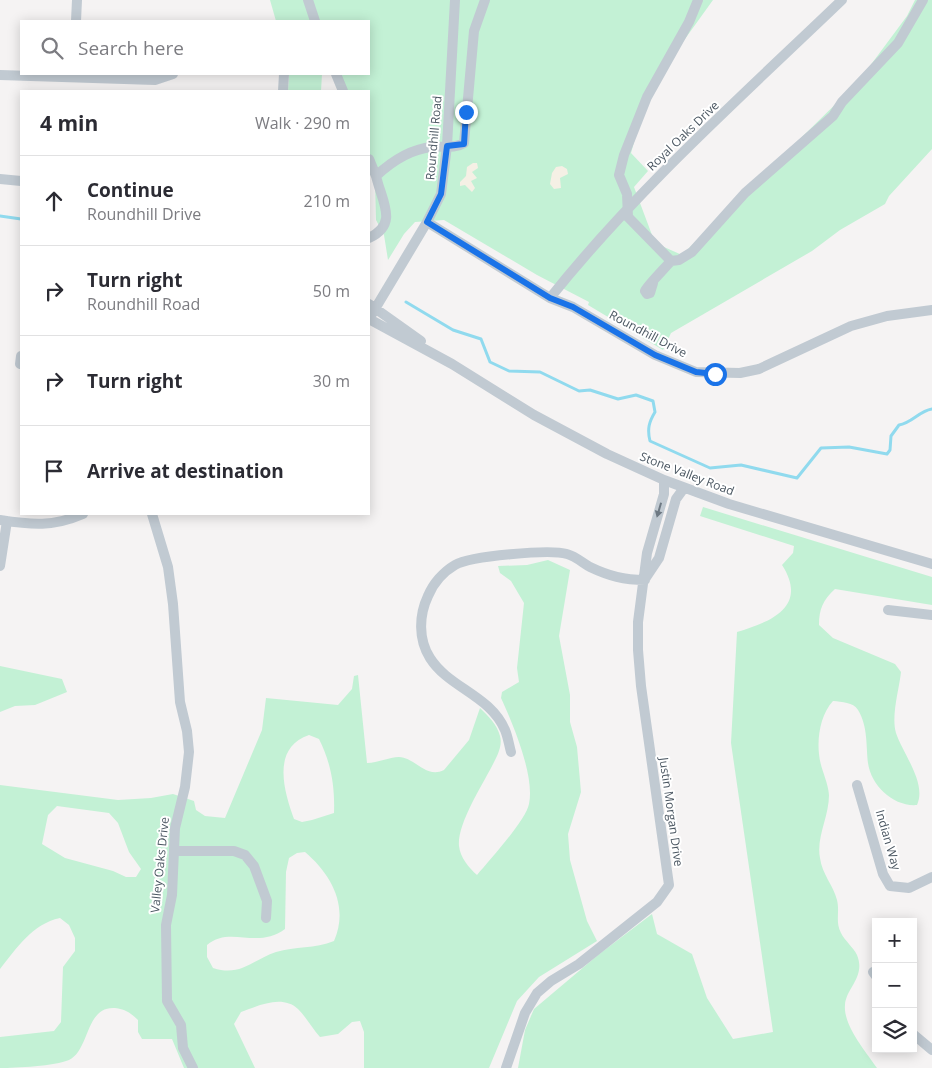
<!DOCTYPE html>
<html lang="en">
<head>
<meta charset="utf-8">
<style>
	:root { --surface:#fff; --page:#f7f7f7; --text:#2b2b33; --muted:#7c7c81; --line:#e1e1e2 }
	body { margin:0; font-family:"Open Sans",sans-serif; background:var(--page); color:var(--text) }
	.controls { position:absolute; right:15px; bottom:15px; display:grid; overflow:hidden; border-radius:0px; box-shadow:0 2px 12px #0003 }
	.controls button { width:45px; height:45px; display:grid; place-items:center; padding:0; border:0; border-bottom:1px solid var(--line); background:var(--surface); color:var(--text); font:25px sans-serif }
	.stop { position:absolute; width:15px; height:15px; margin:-11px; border:4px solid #1a73e8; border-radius:50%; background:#fff }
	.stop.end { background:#1a73e8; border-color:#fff; box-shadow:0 1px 5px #0008 }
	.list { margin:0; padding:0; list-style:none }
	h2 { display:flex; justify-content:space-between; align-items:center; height:65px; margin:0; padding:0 20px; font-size:21px }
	h2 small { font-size:16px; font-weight:400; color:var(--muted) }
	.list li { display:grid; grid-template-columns:32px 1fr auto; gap:15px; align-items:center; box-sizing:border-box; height:90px; padding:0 20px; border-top:1px solid var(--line) }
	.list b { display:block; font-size:19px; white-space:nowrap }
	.list p { margin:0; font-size:16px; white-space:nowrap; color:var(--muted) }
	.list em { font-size:16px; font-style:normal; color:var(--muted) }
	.icon { flex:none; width:28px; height:28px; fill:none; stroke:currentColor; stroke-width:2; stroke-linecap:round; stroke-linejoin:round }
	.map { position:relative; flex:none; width:932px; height:1068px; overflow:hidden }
	.search { position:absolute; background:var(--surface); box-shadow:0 2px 12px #0003; left:20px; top:20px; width:350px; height:55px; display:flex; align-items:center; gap:12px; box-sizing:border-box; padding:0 18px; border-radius:0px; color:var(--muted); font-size:19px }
	.panel { position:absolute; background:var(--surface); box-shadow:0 2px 12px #0003; left:20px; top:90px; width:350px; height:425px; border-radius:0px }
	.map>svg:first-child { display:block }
</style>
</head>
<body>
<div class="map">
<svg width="932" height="1068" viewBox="0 0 932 1068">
	<rect width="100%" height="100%" fill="#f5f3f3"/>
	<!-- green -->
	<path fill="#c3f1d5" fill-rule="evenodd" d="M270,0H713L649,89L631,153L648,171L634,187L655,243L682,255L858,82L907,16L915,0H932V149L889,196L885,204L840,230L812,251L671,333L663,350L588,305L589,302L537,275L444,220L415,222L404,234L388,260L384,235L376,220L375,180L369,163V91H343L336,74H369V21H276Z
		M289,74H322L321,91H288Z
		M703,507L932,577V605L835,589C823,600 819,609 819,625L833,638L895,664L901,672C899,690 891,716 896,733C903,754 927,783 917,805C894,807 871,786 868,763C866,746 868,726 858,710C853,702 842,702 833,701C821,714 817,736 819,754C820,768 828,781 829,795C829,817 816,837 820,858C822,874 833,885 837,900C840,912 835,922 841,933C845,941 853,947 857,955C866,977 846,988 845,1005C843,1025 866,1052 877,1068H518L525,1030L534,1009L598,955L652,914L657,934L692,954L707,998L733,1039L773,1032L731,743L737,632C770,622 809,607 782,565L793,553L794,546L700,516Z
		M548,560L570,570L559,636L570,695V722L577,747L581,792L568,834L570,860L587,921L597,941L539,977L517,1001L489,1068H364V1032L360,1021L352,1022L338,1034L320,1037C312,1028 306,1017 298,1009C282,994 258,1006 241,1012L234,1024L255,1068H184L172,1039H142L138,1032V1020C131,1013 125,1009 115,1008C85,1006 90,1050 69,1060C55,1066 16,1068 0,1068V1037L54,1031L61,1022L63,967L75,951V938L69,925L60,918C32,924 17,948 0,969V785L118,800L151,798L173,794L194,801L196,810L205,816L225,818L262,730L266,698L338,705L352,689L354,676L358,675L367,763C378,763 389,757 399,757C416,758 426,779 444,770L469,740L480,708C488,716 497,724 500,736C503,747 496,758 491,768C481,787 457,825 459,846C460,857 469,868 477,875C489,861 526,820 529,804C535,776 513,724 501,698L502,692L519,682L517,668L524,603L511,581L500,573L498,566L527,565ZM309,735L319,739C331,763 335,786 334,813L312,820L302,822L294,819C284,791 271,748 309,735ZM57,806L109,813L118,823L129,852L141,869L136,877H126L113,871L65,858L42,844L48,815ZM305,852C332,875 349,907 334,941C315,949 295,946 276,952C252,960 241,977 213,968L207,957V945C230,925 257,950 285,929L286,872L289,858L297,853Z
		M0,666L62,679L67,692L35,705L15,706L0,712Z"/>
	<!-- sand -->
	<path fill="#f5f0e5" d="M473,163H477L478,168L472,172L477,178L471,181L475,188L472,192L465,185L460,186V182L466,176L467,167Z
		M562,166L567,169L568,174L560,178L561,188L554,189L550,184L552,173L556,167Z"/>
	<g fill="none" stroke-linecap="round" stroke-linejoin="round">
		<!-- stream -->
		<path stroke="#90daee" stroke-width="3" d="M0,216L21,219
			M406,302L453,330L481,339L490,362L509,371L540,372L579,391L590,390L618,399L636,395L653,401L655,412C649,422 647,429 650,441L710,468L741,465L797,478L821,448L849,447L887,454L890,450L891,436L899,425C912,423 919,411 932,409"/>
		<!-- minor -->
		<path stroke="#c1cad2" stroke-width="10" d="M308,0L315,21
			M76,21L77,0
			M336,74L343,91
			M0,75L155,80L173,74
			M283,91L284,74
			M369,159L376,176C391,162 411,149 432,147C442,146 455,149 464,143L474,31L485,0
			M0,179L21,181
			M427,222L550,298L573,307L655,355L696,372L740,373L759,369L851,326L887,316L932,310
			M369,238C399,224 382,202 376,176
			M671,261L679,260L692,252L745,193L833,116L842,102L898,43L923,0
			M653,283L650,293L647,294L645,291C648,285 665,268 671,261L628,217L627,194L619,175L624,155L647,97L689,22L698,0
			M550,298C637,189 742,96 842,0
			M369,304L421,341
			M369,319L452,364L534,415L607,454L664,480L729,504L932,564
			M369,319L427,222L441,194L447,146L455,0
			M20,364L21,356
			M152,514L168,567L173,604L180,702L187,731L189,752L185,787L175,828L172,895L166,925L167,1001L181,1025L183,1048L193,1068
			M0,520C32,525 53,527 83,514
			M0,566L7,521
			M645,579L659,558L676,499L684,488
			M888,610L932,615
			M511,752C509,745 508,737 505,730C490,695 449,688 430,658C418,639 419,615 428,596C433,584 443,572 455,565C470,556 550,549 567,554C575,556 583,563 590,567C609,576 624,580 645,580
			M857,785L883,874L890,886L909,888L932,877
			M174,851H234L245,855L254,866L267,901L266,918
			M873,972L876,976
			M913,1034L932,1050
			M506,1068L525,1013L537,993L551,981L579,964L657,902L669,885L641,686L638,650V622L647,553L664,494V480"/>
	</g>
	<!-- one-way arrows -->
	<defs><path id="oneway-solid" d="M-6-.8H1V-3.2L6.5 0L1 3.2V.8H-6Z" transform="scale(1.25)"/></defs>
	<use fill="#6e7983" href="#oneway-solid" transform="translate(659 510) rotate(106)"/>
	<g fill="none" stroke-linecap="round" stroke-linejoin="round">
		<!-- route -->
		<path stroke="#1a73e8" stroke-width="6" d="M466,112L464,144L447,146L441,194L427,222L550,298L573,307L655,355L696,372L715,374"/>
	</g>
	<g text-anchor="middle" stroke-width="4" stroke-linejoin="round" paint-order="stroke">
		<!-- street labels -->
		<g font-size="12" fill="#4a5661" stroke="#fff">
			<text transform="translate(683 136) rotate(-44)" y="4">Royal Oaks Drive</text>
			<text transform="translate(434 138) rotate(-85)" y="4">Roundhill Road</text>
			<text transform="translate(648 334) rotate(28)" y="4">Roundhill Drive</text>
			<text transform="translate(687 474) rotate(21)" y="4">Stone Valley Road</text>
			<text transform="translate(671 812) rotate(82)" y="4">Justin Morgan Drive</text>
			<text transform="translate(888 840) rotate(74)" y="4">Indian Way</text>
			<text transform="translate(160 865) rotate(-84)" y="4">Valley Oaks Drive</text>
		</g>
	</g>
</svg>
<div class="controls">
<button>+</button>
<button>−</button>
<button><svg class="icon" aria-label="layers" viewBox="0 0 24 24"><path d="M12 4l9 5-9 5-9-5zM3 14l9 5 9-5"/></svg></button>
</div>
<div class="stop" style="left:715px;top:374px"></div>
<div class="stop end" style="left:466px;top:112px"></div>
<div class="search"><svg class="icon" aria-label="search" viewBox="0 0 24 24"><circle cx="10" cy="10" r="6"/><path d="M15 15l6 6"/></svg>Search here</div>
<section class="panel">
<h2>4 min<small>Walk · 290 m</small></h2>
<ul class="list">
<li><svg class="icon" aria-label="ahead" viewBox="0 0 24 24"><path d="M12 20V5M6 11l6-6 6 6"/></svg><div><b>Continue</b><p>Roundhill Drive</p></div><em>210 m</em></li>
<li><svg class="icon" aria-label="right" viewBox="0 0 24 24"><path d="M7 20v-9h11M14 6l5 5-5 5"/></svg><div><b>Turn right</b><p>Roundhill Road</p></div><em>50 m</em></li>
<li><svg class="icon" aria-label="right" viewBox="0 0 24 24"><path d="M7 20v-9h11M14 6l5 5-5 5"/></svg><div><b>Turn right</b></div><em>30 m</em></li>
<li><svg class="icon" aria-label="arrive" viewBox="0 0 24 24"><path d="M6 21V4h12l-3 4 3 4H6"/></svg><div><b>Arrive at destination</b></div></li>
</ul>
</section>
</div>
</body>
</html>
